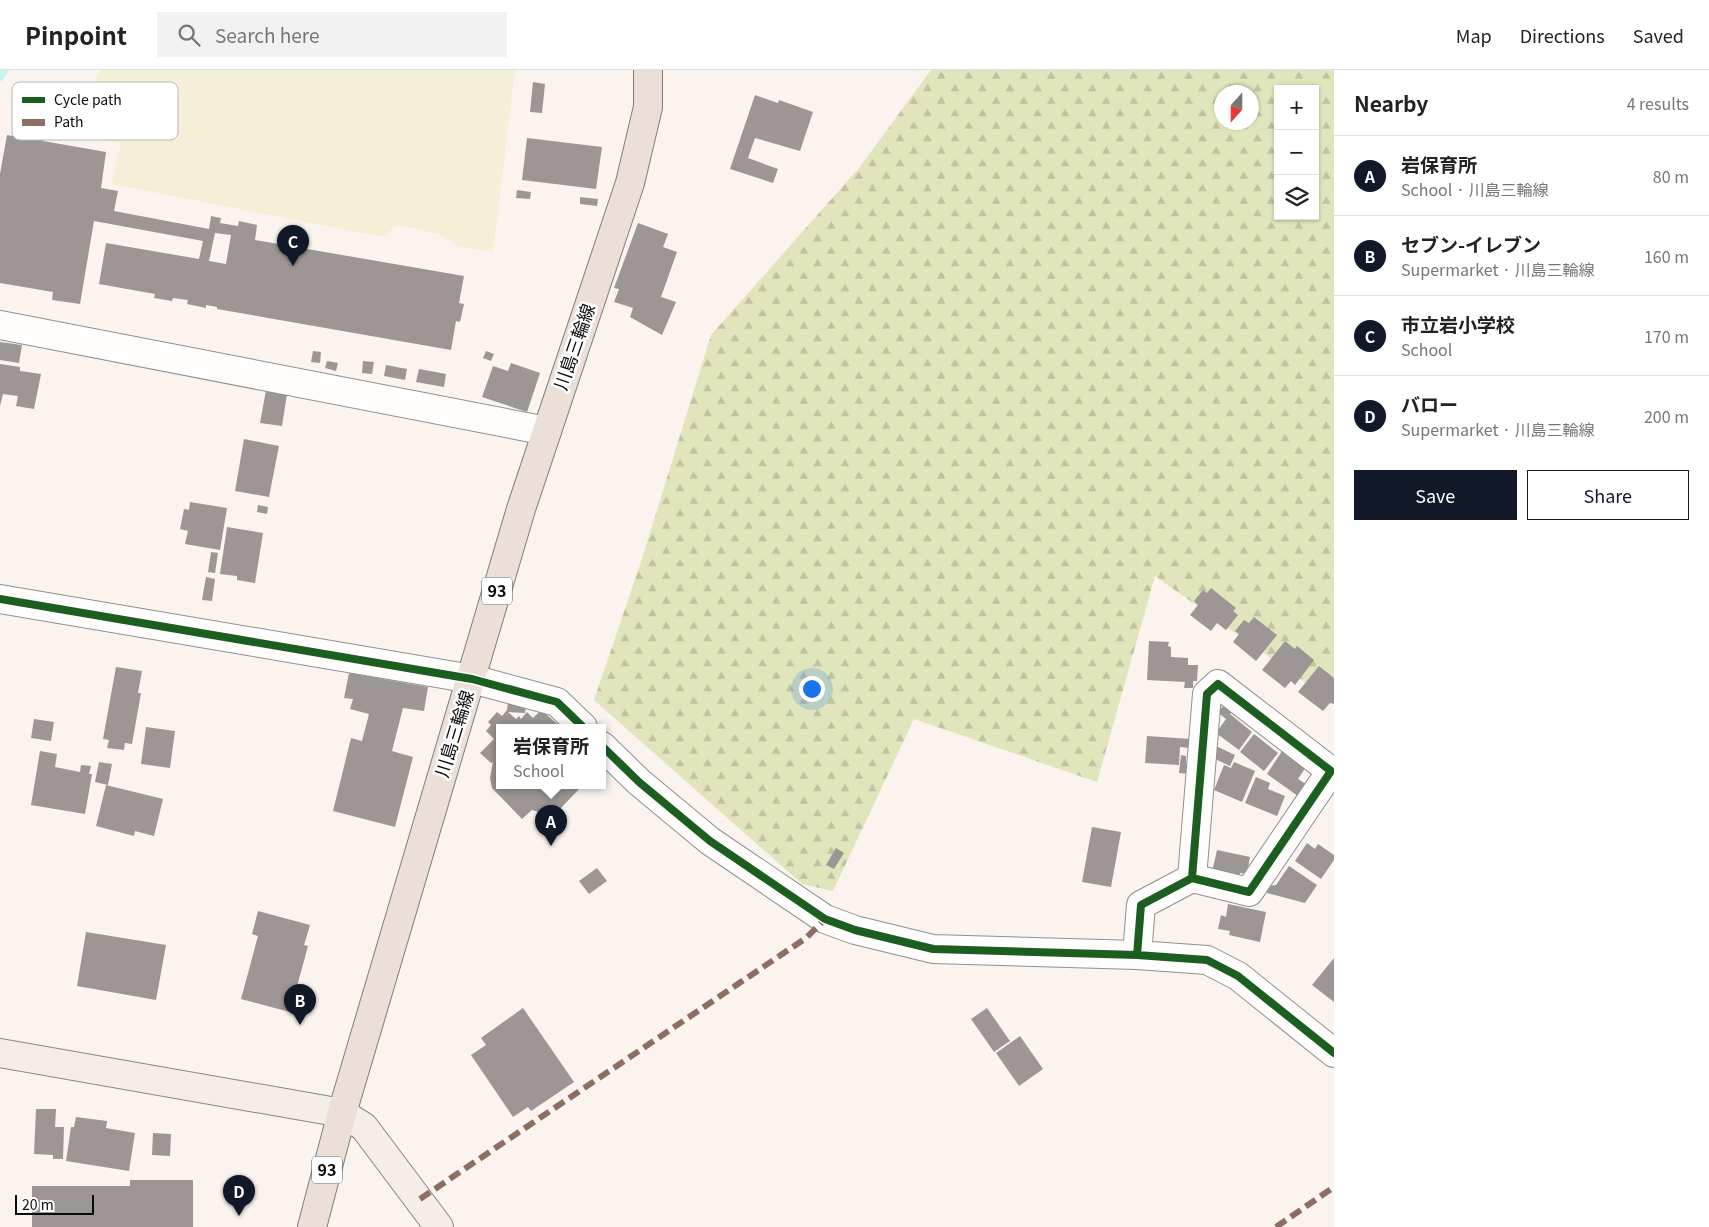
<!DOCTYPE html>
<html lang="en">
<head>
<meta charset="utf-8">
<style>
	:root { --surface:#fff; --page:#f2f2f2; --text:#222; --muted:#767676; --line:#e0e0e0; --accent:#111827 }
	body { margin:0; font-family:Georgia,"Noto Sans JP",serif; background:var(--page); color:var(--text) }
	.controls { position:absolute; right:15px; top:15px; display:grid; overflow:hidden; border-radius:0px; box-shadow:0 1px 4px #0004 }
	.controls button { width:45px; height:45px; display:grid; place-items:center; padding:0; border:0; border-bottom:1px solid var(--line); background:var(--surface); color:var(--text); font:25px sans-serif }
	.compass { position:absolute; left:1214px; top:15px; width:45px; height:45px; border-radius:50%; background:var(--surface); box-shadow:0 1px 4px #0004; rotate:201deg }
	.scale { position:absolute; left:15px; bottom:12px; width:79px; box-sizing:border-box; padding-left:5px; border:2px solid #0b0b0b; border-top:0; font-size:14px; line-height:18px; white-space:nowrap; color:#0b0b0b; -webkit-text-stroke:4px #fff; paint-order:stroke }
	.you { position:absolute; left:811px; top:618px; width:18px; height:18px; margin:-12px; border:4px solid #fff; border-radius:50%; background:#1a73e8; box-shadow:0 0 0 8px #1a73e833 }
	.badge { display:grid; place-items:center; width:32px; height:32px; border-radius:50%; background:var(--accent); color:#fff; font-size:16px; font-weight:700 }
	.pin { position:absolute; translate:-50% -41px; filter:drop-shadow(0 1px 2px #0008) }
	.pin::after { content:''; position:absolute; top:26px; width:18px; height:15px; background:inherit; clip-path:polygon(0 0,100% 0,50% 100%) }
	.popup { position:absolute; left:496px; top:654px; width:110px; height:65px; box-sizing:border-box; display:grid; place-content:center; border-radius:0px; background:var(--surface); filter:drop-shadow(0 1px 4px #0005); font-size:16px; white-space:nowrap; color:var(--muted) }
	.popup b { font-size:19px; color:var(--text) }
	.popup::after { content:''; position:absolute; left:50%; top:100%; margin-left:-10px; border:10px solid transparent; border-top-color:var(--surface) }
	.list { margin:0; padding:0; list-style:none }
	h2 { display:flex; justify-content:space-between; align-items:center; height:65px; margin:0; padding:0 20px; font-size:21px }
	h2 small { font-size:16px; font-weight:400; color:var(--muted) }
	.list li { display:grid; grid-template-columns:32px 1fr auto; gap:15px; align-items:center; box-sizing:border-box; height:80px; padding:0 20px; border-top:1px solid var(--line) }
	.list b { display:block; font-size:19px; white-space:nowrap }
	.list p { margin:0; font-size:16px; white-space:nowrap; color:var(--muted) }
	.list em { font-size:16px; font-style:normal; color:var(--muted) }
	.actions { display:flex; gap:10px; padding:15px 20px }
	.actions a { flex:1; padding:11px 0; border:1px solid var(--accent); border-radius:0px; text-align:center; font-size:18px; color:var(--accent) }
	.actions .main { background:var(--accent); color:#fff }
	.icon { flex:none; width:28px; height:28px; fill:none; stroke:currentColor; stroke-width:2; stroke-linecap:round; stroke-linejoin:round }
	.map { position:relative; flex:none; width:1334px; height:1157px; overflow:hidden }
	header { display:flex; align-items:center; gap:30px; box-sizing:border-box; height:70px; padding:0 25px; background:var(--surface); border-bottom:1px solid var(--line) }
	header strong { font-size:24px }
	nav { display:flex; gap:28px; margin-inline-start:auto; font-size:18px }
	.search { width:350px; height:45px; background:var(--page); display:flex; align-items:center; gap:12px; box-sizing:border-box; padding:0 18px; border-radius:0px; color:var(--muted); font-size:19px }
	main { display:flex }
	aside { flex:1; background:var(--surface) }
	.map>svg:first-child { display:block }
</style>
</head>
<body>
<header>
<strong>Pinpoint</strong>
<div class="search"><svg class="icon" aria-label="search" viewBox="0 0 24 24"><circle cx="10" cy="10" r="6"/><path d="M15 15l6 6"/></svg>Search here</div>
<nav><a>Map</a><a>Directions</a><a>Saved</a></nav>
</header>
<main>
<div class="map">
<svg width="1334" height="1157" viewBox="0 0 1334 1157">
	<defs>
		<pattern id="forest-firs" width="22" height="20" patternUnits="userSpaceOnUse" patternTransform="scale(1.25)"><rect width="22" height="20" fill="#e1e5bc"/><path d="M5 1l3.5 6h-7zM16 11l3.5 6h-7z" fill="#c0c3a0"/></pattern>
	</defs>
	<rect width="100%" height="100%" fill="#faf3ee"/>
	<!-- forest -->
	<path fill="url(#forest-firs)" fill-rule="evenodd" d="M931,0H1334V633L1155,506L1097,712L914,649L833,821L802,814L594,630L641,492L711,265L859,98ZM1278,19H1315V146H1278ZM1222,22H1252V52H1222Z"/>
	<!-- pitch -->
	<path fill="#f4f0d7" d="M101,0H515L493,182L458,176L439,164L397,155L383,167L112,114L121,74L69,60Z"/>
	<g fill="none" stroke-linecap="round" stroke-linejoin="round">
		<!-- stream -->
		<path stroke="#c5f5f3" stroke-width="8" d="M0,7L5,0"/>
	</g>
	<!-- building -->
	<path fill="#9c9794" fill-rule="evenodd" d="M533,12L545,14L542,43L530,42Z
		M755,25L778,33L779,30L813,42L800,81L755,68L748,88L778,99L773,113L730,99Z
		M20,56L44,60L43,71L106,82L101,118L118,121L114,141L209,159L211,146L221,148L220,153L238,156L239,151L257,155L255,170L464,206L459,233L464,234L460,252L456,251L451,280L217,239V237L206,235V238L187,234L188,230L173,228L172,231L154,228L155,224L99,214L106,173L199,189L203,171L94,151L80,234L52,230L53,222L0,213V104L7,65L19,67ZM215,163L231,165L226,194L209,191Z
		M527,68L602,77L596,119L522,110Z
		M517,120L531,122L530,129L516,128Z
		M580,127L598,129L597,136L580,134Z
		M638,153L668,164L663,177L677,182L661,227L676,232L662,265L630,247L633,238L614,232L619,219L614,218Z
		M0,272L22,275L19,293L0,290Z
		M313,281L321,282L320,293L311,292Z
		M486,281L494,284L491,291L483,288Z
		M327,291L338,293L336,301L325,298Z
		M363,291L374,292L372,304L362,303Z
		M511,293L540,303L527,342L482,327L493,296L508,301Z
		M0,294L20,297V301L41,304L34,339L16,336L18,326L3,324L0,336Z
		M386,295L407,299L405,310L384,306Z
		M419,299L446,304L444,317L416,312Z
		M266,320L287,324L282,356L260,353Z
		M244,369L279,376L269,427L235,421Z
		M190,432L227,438L220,480L185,474L188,461L180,459L184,439L189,440Z
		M258,435L268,437L267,444L257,442Z
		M227,457L263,463L255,513L237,510V506L220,504Z
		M211,482L218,483L215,503L208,502Z
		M206,507L215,509L212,531L202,530Z
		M1211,518L1236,538L1233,541L1238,545L1226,560L1217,553L1211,561L1190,545L1198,535L1194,531L1203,520L1207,523Z
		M1254,547L1277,565L1256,591L1233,572L1239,564L1235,561L1244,550L1249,553Z
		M1149,571L1169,572L1168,576L1171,577V587L1188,588V595H1198L1197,611H1193V618H1184L1185,612L1147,610Z
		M1285,571L1295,579L1297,576L1314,590L1295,615L1291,611L1285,618L1262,600Z
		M1319,596L1334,608V634L1330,633L1323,641L1298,622Z
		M116,597L142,601L138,623H141L132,674L125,673L124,680L107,678L109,670L103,669Z
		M349,603L428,617L424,641L403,638L392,681L413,687L395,757L333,741L351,668L362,671L369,644L350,639L353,629L344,628Z
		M508,632L526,635L525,643L508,642L516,649L519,646L521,649L527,642L533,648L541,640L561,657H500V715H579L581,717L559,740L553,743L546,744L532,740L522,749L492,718L490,708L493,692L491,693L480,683L494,669L486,661L491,655L488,652L497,642L502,646L507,640Z
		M1226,635L1233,640L1230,644L1252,662L1239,680L1216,663L1226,649L1216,641Z
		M34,649L54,652L51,671L31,668Z
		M146,657L175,661L170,698L141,694Z
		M1254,664L1278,683L1264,701L1240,682Z
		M1147,666L1191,669L1190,678L1180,677L1179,695L1145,693Z
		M1216,676L1235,685L1230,696L1215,689Z
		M40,681L57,684L55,697L80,702L81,695L91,696L89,704H92L85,744L31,735Z
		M1282,681L1306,697L1298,709L1306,714L1298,726L1267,704Z
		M1181,685L1186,686V694H1190L1189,704L1179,703Z
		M99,692L112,694L108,715L95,712Z
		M1234,692L1255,701L1242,732L1214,720L1224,695L1231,698Z
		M1256,707L1270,713L1268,719L1285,726L1277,746L1245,733Z
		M106,715L163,729L154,766L135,761L134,766L96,756Z
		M1092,757L1121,762L1111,817L1082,812Z
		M1307,773L1315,779L1318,774L1334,785V790L1321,809L1295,791Z
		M836,778L844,783L834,799L826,795Z
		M1217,780L1250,787L1247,804L1240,803L1239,809L1212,802Z
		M1289,796L1317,815L1305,833L1267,823L1268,816L1276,815Z
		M597,798L607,811L589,824L579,811Z
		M1228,834L1266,842L1260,872L1229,865L1230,861L1218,859L1221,845L1226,847Z
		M258,841L310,855L304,875L308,876L290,942L241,929L258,866L252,864Z
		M86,862L166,875L156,930L77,916Z
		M1334,888V932L1312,915Z
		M523,938L574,1012L531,1041L528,1037L513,1047L471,985L486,975L481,968Z
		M987,938L1010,971L994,982L971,949Z
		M1020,966L1043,999L1019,1016L996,983Z
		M36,1039H56L55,1057H64L63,1089H53V1085L34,1084Z
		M76,1047L107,1051L106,1058L135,1063L129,1101L66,1091L71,1057H74Z
		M153,1063L171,1064L170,1086L152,1085Z
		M130,1110H193V1157H32V1116H130Z"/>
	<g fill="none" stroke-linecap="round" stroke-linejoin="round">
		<defs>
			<path id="street" d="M0,255L547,361
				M0,529L472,609L557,632L583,657
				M602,676L639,712L710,771L825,849L855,860L933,879L1137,885L1207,890L1238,906L1334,983
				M1137,885L1141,835L1192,808L1207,624L1218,614L1331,701L1249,822L1192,808"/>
			<path id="secondary" d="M0,983L342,1043L364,1057L439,1157"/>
			<path id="primary" d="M312,1157L342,1043L521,439L630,113L648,37V0"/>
		</defs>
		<!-- street casing -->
		<use href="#street" stroke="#938f8d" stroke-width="30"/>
		<!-- secondary casing -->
		<use href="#secondary" stroke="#898684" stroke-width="30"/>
		<!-- primary casing -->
		<use href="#primary" stroke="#807d7a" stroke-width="30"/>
		<!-- street -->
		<use href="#street" stroke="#fefdfc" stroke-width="28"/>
		<!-- secondary -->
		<use href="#secondary" stroke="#f4eee8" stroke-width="28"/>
		<!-- primary -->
		<use href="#primary" stroke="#ebdfd7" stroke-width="28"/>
		<!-- quiet -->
		<path stroke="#8d6e63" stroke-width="6" stroke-dasharray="12 6" stroke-linecap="butt" d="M420,1129L806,868L825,849
			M1276,1157L1334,1117"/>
		<defs>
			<path id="cycleway" d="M0,529L472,609L557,632L583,657
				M602,676L639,712L710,771L825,849L855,860L933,879L1137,885L1207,890L1238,906L1334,983
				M1137,885L1141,835L1192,808L1207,624L1218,614L1331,701L1249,822L1192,808"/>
		</defs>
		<!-- cycleway casing -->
		<use href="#cycleway" stroke="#fff" stroke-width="11"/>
		<!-- cycleway -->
		<use href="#cycleway" stroke="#1b5e20" stroke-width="8"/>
	</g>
	<g text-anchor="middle" stroke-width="5" stroke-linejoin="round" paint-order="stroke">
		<!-- shield labels -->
		<g fill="#fff" stroke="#545454" stroke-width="1">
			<rect x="482" y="507.5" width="30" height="27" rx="4"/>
			<rect x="312" y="1086.5" width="30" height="27" rx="4"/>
		</g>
		<g font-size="16" font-weight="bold" fill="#0b0b0b">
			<text x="497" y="527">93</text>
			<text x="327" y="1106">93</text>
		</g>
		<!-- street labels -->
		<g font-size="18" fill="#0b0b0b" stroke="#fff">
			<text transform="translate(575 277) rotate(-71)" y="6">川島三輪線</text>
			<text transform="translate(455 664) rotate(-73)" y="6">川島三輪線</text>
		</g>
	</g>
	<!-- legend -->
	<rect x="12" y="12" width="166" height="58" rx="8" fill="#fff" stroke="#b6b6b6" stroke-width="1"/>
	<rect x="22" y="27" width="23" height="6" fill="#1b5e20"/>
	<rect x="22" y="49" width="23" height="7" fill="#8d6e63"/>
	<g font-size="14" fill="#0b0b0b">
		<text x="54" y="35">Cycle path</text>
		<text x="54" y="57">Path</text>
	</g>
</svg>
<div class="controls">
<button>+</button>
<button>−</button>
<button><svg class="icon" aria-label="layers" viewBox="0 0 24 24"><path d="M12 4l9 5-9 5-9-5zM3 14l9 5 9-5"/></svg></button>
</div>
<svg class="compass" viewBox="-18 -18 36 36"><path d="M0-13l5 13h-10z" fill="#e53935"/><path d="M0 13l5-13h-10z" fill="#767676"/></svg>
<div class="scale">20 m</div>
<div class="you"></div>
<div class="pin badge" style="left:551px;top:776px">A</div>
<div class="popup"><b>岩保育所</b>School</div>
<div class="pin badge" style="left:300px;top:955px">B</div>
<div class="pin badge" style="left:293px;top:196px">C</div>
<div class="pin badge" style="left:239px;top:1146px">D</div>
</div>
<aside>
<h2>Nearby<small>4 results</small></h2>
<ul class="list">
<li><span class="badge">A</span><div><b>岩保育所</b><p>School · 川島三輪線</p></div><em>80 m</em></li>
<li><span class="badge">B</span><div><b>セブン-イレブン</b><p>Supermarket · 川島三輪線</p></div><em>160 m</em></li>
<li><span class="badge">C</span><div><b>市立岩小学校</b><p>School</p></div><em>170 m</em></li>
<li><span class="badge">D</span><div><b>バロー</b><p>Supermarket · 川島三輪線</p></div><em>200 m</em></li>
</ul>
<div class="actions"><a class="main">Save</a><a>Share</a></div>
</aside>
</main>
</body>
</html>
